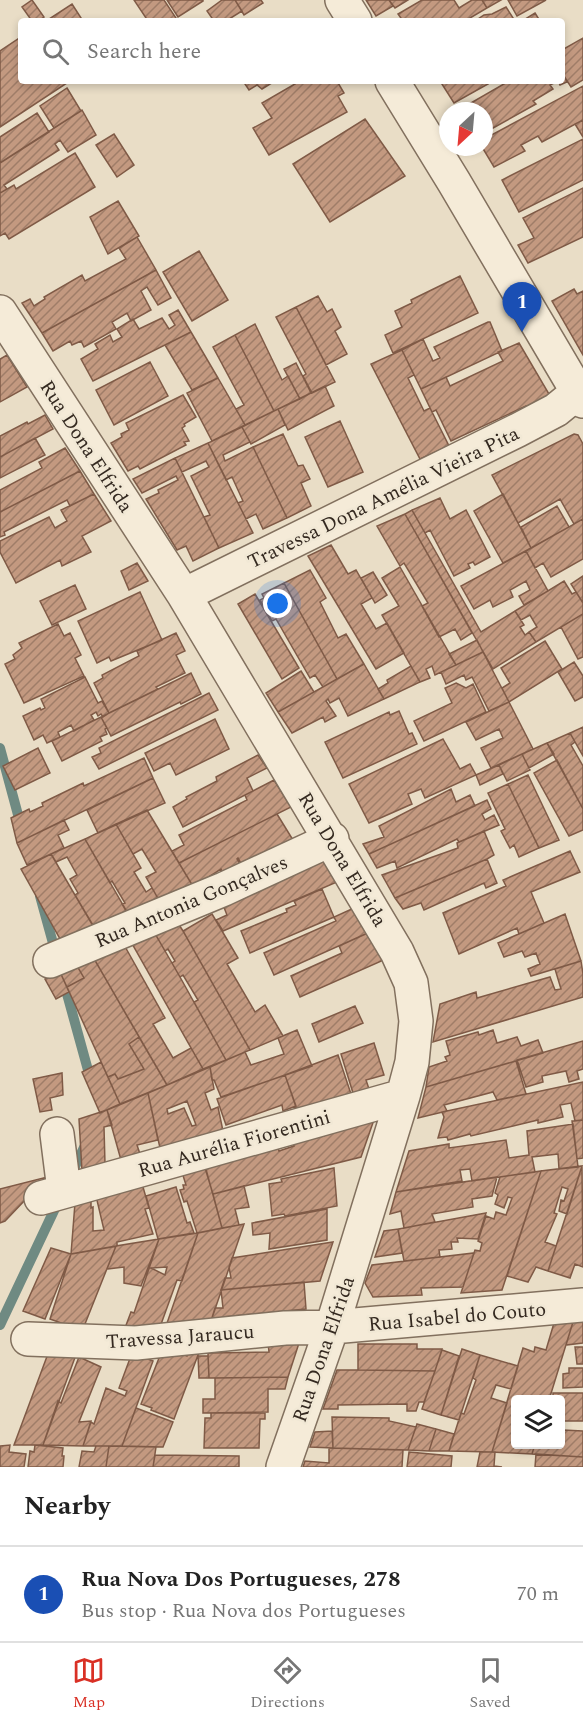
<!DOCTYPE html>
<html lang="en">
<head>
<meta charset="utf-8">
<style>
	:root { --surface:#fff; --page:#f2f2f2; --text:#222; --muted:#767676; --line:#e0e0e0; --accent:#d93025 }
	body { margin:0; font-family:Spectral,serif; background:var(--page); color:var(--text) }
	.controls { position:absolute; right:18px; bottom:18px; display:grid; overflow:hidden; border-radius:6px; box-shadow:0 3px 9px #0003 }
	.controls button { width:54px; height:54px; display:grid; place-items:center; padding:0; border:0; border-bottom:2px solid var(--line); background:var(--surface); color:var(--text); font:30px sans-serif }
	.compass { position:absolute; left:439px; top:102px; width:54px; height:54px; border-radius:50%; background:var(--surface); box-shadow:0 3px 9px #0003; rotate:206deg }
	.you { position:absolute; left:278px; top:604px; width:21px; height:21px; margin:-15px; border:4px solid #fff; border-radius:50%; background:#1a73e8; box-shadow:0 0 0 9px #1a73e833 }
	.badge { display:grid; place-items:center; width:39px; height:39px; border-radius:50%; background:var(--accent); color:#fff; font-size:20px; font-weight:700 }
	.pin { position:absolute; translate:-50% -50px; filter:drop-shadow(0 2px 3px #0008) }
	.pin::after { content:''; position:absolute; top:32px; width:21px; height:18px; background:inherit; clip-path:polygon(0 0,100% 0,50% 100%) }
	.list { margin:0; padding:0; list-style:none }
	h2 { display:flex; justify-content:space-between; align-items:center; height:78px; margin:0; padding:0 24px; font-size:26px }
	h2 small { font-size:20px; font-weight:400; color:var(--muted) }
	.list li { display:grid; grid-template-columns:39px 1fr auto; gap:18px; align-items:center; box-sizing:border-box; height:96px; padding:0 24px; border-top:2px solid var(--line) }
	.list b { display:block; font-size:22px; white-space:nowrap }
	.list p { margin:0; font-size:20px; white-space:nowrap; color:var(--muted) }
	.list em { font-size:20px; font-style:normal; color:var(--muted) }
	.icon { flex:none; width:33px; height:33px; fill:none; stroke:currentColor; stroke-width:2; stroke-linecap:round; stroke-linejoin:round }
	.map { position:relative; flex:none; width:583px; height:1467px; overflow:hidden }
	.search { position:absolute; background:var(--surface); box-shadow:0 3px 9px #0003; left:18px; right:18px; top:18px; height:66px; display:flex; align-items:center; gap:15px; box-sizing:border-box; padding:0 21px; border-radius:6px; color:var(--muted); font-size:22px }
	.sheet { height:174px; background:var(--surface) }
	nav { display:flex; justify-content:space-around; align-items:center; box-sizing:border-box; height:84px; border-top:2px solid var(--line); background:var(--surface); font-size:16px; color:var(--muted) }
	nav a { display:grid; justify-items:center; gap:3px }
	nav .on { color:var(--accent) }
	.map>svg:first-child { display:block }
</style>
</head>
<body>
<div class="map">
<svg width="583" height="1467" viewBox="0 0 583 1467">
	<defs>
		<pattern id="building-hatch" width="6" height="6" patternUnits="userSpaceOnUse" patternTransform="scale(1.5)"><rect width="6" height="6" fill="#c39980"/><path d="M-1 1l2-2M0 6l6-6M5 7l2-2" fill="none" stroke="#9f7d68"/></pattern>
	</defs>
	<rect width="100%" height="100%" fill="#e9ddc6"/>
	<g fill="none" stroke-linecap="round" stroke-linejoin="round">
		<!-- stream -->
		<path stroke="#6f8a82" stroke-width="10" d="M0,748L21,826
			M40,896L91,1081
			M72,1173L87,1141
			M0,1325L59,1200"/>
	</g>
	<!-- building -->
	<path fill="url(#building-hatch)" stroke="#7f5a46" stroke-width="1.5" fill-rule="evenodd" d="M32,0L44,17L38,21H32L22,7Z
		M134,0H164L176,18L172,21H148Z
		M167,0H203V1L178,17Z
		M222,0H235L242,11L226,21H214L207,11Z
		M235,0H261L263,3L244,15Z
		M366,0H389L393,6L376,16Z
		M389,0H408L395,8Z
		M422,0H454L459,8L472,0H482L487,8L465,21H403L398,14Z
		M482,0H501L487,8Z
		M508,0H546L517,16Z
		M72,4L83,21H46Z
		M506,7L515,21H475L484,15L492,14Z
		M535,13L540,21H522Z
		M21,37V81H70L0,127V51Z
		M583,38V80L571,87L562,73V50Z
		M562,73L567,82L560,85L558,81L550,85L553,89L533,101L536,104L486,132L484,129V111H473L469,104L509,81H562Z
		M243,81H275L262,89L257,85L249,90Z
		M293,81H337L344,93L338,96L347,112L269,155L253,128L272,118L262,103L295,84Z
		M440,81H486L488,84L454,103Z
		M583,86V120L542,142L538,136L521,145L525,151L494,167L482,147H484V139Z
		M67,88L81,111L54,128L40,106Z
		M82,110L96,135L68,152L60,140L55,144L59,150L4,185L7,189L0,193V163Z
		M37,113L49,132L0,163V137Z
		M365,119L405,176L330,222L293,164Z
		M583,120V137L575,124Z
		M114,134L134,165L117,177L96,145Z
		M583,139V180L519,212L502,180Z
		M75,153L95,187L9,239L5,233L0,236V193L14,185L16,189Z
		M583,188V237L528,263L518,245L534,238L523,218Z
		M118,201L139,236L108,254L90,217Z
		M137,237L156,270L42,333L22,303L30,299L34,306L45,299L44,297L82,275L85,281L126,259L119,248Z
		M199,251L228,300L192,321L163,272Z
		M156,270L171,298L158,305L147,287L141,291L151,310L131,321L127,313L112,322L116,329L84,347L81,341L72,345L70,341L53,351L42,333Z
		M460,276L478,313L393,353L385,335L402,327L395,311L412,303L411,300Z
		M574,289L577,294L583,291V355L552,301Z
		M318,296L327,312L332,309L341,327L335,331L347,354L326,365L296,307Z
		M296,307L335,382L312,393L303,376L306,374L276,317Z
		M178,310L191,332L93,381L81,359L98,349L95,344L110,335L113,342L122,337L117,329L133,319L139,329L162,318L169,329L175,325L169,315Z
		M488,322H490L502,351L421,389L402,350L423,339L433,361L440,358L434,347Z
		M255,324L282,380L288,376L300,399L274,411L235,335Z
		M191,332L218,378L192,390L165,345Z
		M235,335L274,411L245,425L236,409L244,405L213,347Z
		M519,343L549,394L547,400L528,410L526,406L451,441L436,410L432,412L421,389L446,377L450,386L503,361L498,352Z
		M402,350L414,375L408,378L424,411L430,408L449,446L420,459L371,364Z
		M7,355L27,387L0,402V359Z
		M150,362L168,396L114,425L96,390Z
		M296,363L311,393L300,399L284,369Z
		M218,378L245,425L212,441L187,393Z
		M325,386L334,406L288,430L278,409Z
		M183,395L196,417L184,424L185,426L182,428L189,441L184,442L186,445L140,469L138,466L128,471L111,443L122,437L121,434L129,430L126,423Z
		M278,409L285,425L251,444L242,427Z
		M45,415L53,429L0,457V436L27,422L28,424Z
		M340,421L363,472L328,487L305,437Z
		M242,427L250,442L223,455L225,461L253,447L287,518L263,529L256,514L246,519L238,503L243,501L232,477L226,480L208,443Z
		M283,434L298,466L303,465L310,479L301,483L311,506L287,518L253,447Z
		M574,434L578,435L583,444V519L574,524L560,499L518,523L492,475Z
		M35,438L45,455L0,478V457Z
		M208,443L253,533L219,548L204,517L210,515L191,476L209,467L206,461L182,472L175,458Z
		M65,448L80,471L0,512V490L42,468L39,462Z
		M175,458L219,548L193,561L186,546L177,550L146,499L159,493L158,490L178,480L176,476L142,493L133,479Z
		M80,471L94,494L70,506L67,500L4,532L5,535L0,537V512Z
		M94,494L111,521L82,536L91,552L62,566L60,560L16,583L0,552V541L49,517L55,528L67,521L61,510Z
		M503,494L531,548L503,563L474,511Z
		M440,498L450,519L466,510L490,557L475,565L473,562L468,564L470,568L454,576L430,530L425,533L412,510Z
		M557,506L569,527L531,548L521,527Z
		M412,510L481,632L515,611L524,625L520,627L525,635L529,632L536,642L493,669L405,514Z
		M405,514L472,633L461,640L455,629L439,637L422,606L428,603L404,563L400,566L377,526Z
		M583,519V559L551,577L543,563L535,568L526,551Z
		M331,545L348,574L356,570L372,598L361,604L376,629L387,623L404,653L376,669L308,556Z
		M526,551L548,591L524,605L519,596L530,590L526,581L510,590L513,597L493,607L490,600L474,609L461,586Z
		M137,563L148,581L129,590L121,571Z
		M400,567L456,665L435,675L432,666L426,669L430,678L420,682L382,615L399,606L382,578Z
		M310,570L326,598L320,602L338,638L346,634L364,664L337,679L284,583Z
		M373,572L387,595L375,603L361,578Z
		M583,576V603L571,584Z
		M564,581L572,594L576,592L583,603V614L536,642L529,632L537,627L530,615L521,620L515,611Z
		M284,583L337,679L323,687L315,675L310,678L276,619L272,621L260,600L264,598L262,594Z
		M75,585L86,609L52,625L40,601Z
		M140,592L162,640L111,661L109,657L97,663L78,621Z
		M255,594L299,668L282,679L238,604Z
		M583,614V657L578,659L561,627Z
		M58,624L64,636L70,633L81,655L75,658L84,676L24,703L5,664L15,659L13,655L22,648L19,643Z
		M176,633L185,651L176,655L185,673L156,687L158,689L109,713L94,683L103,678L102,675L139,656L137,651Z
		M477,640L483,652L456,665L449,654Z
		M545,641L562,669L509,702L502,688L510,683L501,668Z
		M483,652L509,702L489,711L472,677L466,680L464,675L446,684L441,672Z
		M574,662L583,676V697L575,701L558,672Z
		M364,664L384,699L348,716L339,698L330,703L328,699L326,701L336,716L325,722L323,717L292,733L278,712Z
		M411,666L420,682L384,699L378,689L388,683L387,680Z
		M301,671L314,692L278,712L266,693Z
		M191,673L201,694L181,704L180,702L111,736L101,717Z
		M85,677L98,703L102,701L109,713L103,717L101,714L98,716L96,712L91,715L94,720L74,731L71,725L58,732L60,737L47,743L43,735L34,740L23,716L40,708L41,710L45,708L41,699Z
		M456,683L466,688L473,684L486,712L424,741L414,721L452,703L445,688Z
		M209,693L218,710L99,769L92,757L101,753L99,748Z
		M509,702L533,749L491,768L481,748L503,738L499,729L476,740L466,722Z
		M399,711L409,734L412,733L417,744L343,778L325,742L389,712L390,715Z
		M101,717L107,728L105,729L107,734L100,737L102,741L62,761L52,741Z
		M215,719L229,749L176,775L170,763L154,771L145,753Z
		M583,727V756L570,733Z
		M570,733L575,742L571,745L583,766V809L547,743Z
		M443,739L460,769L470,764L476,775L425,798L421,789L408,794L412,804L369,823L349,784Z
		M547,743L554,754L529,768L522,754Z
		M38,748L50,773L15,790L3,766Z
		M522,754L530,770L507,781L499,765Z
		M258,755L267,768L247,778L253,791L183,827L173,807L187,799L186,797L217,781L216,777Z
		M144,758L153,778L17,843L11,818L29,809L30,812L43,806L42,803L83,783L84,786Z
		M557,760L583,809V830L569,836L534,773Z
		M499,765L503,774L480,785L476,775Z
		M528,775L559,840L539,848L508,784Z
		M153,778L165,803L98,833L87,810Z
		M274,780L291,807L179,863L172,851L184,845L179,835L247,800L245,795Z
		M508,784L539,848L519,857L514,845L510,848L501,831L505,829L488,793Z
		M451,789L456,802L470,795L475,806L369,854L363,844L384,837L379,826Z
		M487,800L491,809L482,814L485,820L494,815L499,825L459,842L457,839L397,868L395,861L377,868L369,854Z
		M147,810L194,888L160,902L146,877L156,872L142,849L133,854L116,824Z
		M277,814L293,840L242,865L238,858L237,859L242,868L224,875L221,869L210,876L212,880L194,888L179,863Z
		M64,820L69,830L58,835L64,848L27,865L17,843Z
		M116,824L141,868L134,872L146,892L152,888L160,902L129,916L122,904L125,903L112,881L110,883L85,839Z
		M484,831L494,855L487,859L395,898L382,875L458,848L457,843Z
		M85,839L127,912L94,927L75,895L78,893L70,879L77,875L67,857L56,862L51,854Z
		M570,851L580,872L531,892L544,923L519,934L517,928L459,954L443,913L506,886L503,880Z
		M51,854L96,931L64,946L21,869Z
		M320,856L337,882L223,931L216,920L227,915L221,900Z
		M487,859L497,883L486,888L484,883L424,910L421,903L403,909L395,898Z
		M322,889L334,917L250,953L241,931L287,912L286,909L296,905L294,901Z
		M354,908L370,932L274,975L264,953L336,921L334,917Z
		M212,914L238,958L227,964L255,1012L265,1005L283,1036L250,1050L183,931Z
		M565,914L581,961L531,976L528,969L540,964L536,953L525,957L522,951L504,957L498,943Z
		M176,920L183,931L250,1050L226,1060L194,1002L198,1000L183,975L180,977L172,963L175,961L168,949L165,951L153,930Z
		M153,930L180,977L226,1060L203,1069L130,940Z
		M370,932L386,959L300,997L291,976L342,953L339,946Z
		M123,943L165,1018L153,1024L173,1058L191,1048L203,1069L167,1085L93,957Z
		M93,957L139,1037L129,1044L144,1069L118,1079L115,1074L108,1077L67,987L84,978L76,964Z
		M581,961L583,974V997L433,1042L440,1004L476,992L477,998L550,977L555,990L561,989L555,969Z
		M76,964L84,978L67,987L60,972Z
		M60,972L69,992L56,999L45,979Z
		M355,1006L363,1023L319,1042L312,1024Z
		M297,1030L312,1066L221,1097L214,1080H212L210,1067L245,1052L251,1065L284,1054L278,1038Z
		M493,1030L497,1043L517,1037L521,1046L538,1040L543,1053L426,1087L429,1067L447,1061L445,1057L450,1055L446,1041L478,1032L479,1035Z
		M139,1037L167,1085L120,1104L108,1077L115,1074L118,1079L144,1069L129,1044Z
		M583,1041V1069L577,1071L579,1079L569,1082L566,1071L542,1076L543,1082L526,1087L517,1060Z
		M374,1043L384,1075L366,1080L369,1089L353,1093L341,1054Z
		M338,1055L351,1094L297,1110L285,1075Z
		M516,1061L526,1094L497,1100L493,1092L444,1105L447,1111L418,1118L426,1087Z
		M101,1062L120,1104L100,1113L82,1072Z
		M210,1067L214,1089L205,1093L211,1110L218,1107L223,1131L160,1148L148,1093ZM187,1101L196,1125L192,1126L184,1108L168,1114L167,1109Z
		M62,1073L63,1095L50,1098L52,1110L40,1112L33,1079Z
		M285,1075L296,1106L283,1111L282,1105L226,1125L217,1099Z
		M583,1082V1120L575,1121L571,1103L560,1105L563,1117L538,1123V1120L471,1136L470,1134L448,1140L447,1137L438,1138L444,1117L442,1112Z
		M148,1093L158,1140L137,1145L140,1154L121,1160L107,1110Z
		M107,1110L112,1125L104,1127L105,1164L82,1171L79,1119Z
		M376,1114L361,1157L213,1194L205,1168L278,1148L279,1151L294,1146L293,1143L324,1136L323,1133Z
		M583,1120V1158L577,1159L572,1121Z
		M573,1124L578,1167L559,1169L558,1154L532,1157L535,1172L472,1181L470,1169L460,1170L462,1181L396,1192L409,1151L449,1144V1148L506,1140L509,1158L529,1155L527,1131Z
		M204,1162L222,1228L197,1233L187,1201L184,1202L180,1190L184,1189L183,1185H186L181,1169Z
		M582,1166L583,1267L575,1264L570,1278L548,1271Z
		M582,1166L567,1214L559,1211L561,1200L564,1201L568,1189L562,1187L554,1213L557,1214L545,1242L556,1246L548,1271L536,1267L528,1282L507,1276L541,1171Z
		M334,1168L337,1206L285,1216L284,1214L272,1216L269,1184L282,1182L281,1179Z
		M541,1171L502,1290L461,1293L474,1253L475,1250L480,1251L482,1243L478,1241L486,1216L494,1219L496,1212L506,1215L512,1198L508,1197L504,1208L495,1204L498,1195L495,1193L500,1177Z
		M47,1177L5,1221L0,1223V1189Z
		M497,1177L492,1196L472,1199L473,1207L432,1214L435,1222L404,1228L401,1211L390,1214L396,1192Z
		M141,1180L149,1208L145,1209L153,1234L117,1242V1246L71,1254L75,1203L91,1202V1208L93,1207V1231L104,1230L96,1196Z
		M244,1186L249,1207L235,1209L239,1225L222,1228L213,1194Z
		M176,1187L187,1223L190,1222L194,1233L158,1239L146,1196Z
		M327,1209V1240L269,1249L270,1233L253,1235L252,1223Z
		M486,1213L478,1239L457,1238L458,1242H451L452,1249L439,1250L440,1257L404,1261L398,1229Z
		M244,1224L211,1321L166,1326L198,1233Z
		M398,1229L402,1253L375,1257L384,1231Z
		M198,1233L182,1281L177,1280L160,1327L125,1328L131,1312L134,1313L159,1239ZM167,1267L165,1275L151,1268Z
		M159,1239L141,1286L124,1283V1267L107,1269L116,1246Z
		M333,1242L320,1281L221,1290L225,1278H231L229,1267L232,1258Z
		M116,1246L83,1329L75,1328L50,1319L71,1254Z
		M51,1248L71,1254L45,1319L23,1311Z
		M474,1253L463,1287L421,1288L422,1295L373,1297L365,1283L372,1265Z
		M304,1282L306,1309L223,1317V1320L211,1321L215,1308H223L221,1290Z
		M583,1321V1343L566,1345L573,1322Z
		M573,1322L549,1400H516V1444H535L532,1454L492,1452L523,1348L534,1352L535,1347L546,1350L554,1323Z
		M300,1340L288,1377L209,1378L208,1353L269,1352L268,1343Z
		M358,1344H417V1349H442L435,1371L358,1370Z
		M191,1347H201L174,1419L151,1410L152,1408L141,1404L161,1353L171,1356L173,1350L187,1356Z
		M575,1347H583V1364H577Z
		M462,1349L480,1355L459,1420L441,1415Z
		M442,1350L459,1356L441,1415L422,1409Z
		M49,1351L77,1352L43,1445H14Z
		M132,1353L153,1361L122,1446H83L91,1422L94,1424L106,1388L125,1396L127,1391L119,1388Z
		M480,1355L518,1366L511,1389L496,1385L491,1398L507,1403L492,1452L449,1451L461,1413L464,1414L476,1380L473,1378Z
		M198,1356H208L209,1378H199Z
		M79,1357L101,1367L79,1422L91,1421L83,1446L43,1445L58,1401L61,1403Z
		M569,1368H583V1387L563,1388V1374L569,1373Z
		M337,1370H358L435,1371L424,1402H419L416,1411H407V1404L338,1405V1409H323Z
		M288,1377L285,1389H268V1412L203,1413V1399H215V1378Z
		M553,1393H583V1421H560V1400H553Z
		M136,1408L173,1422L163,1447L122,1446Z
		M211,1413H265V1419H260L259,1448H204L205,1418H211Z
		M332,1417L389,1418V1421L416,1427L408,1450L333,1448Z
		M417,1424L436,1429L429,1451L408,1450Z
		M436,1429L454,1434L449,1451H429Z
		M563,1430L583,1431V1457L532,1454L535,1444H560V1433L563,1434Z
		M332,1431L333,1448L310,1447L315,1432Z
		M10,1445L9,1452L26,1454L24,1467H0V1446Z
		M35,1445L63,1448L62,1456H64L63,1467H28L30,1451L34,1452Z
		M96,1446H109L106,1467H79L82,1451L94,1452Z
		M109,1446L156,1447L153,1467H106Z
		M329,1448L403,1450L402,1467H303L305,1461L329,1463Z
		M409,1452L452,1456L451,1467H407Z
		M480,1452H495L494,1466L502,1467H477Z
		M536,1454L583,1457V1467H535Z
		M155,1455L239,1456V1467H153Z"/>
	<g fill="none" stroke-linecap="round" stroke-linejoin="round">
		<defs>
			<path id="minor" d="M342,0L355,21
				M392,81L454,182L583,401
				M0,312L184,595L397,952L411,983L416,1021L412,1062L403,1096L332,1327L283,1467
				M184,595L518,430L556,410L578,392
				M50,961L224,889L332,839
				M57,1134L64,1190
				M41,1198L403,1096
				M28,1339L136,1343L285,1328L332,1327L583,1305"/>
		</defs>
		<!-- minor casing -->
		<use href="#minor" stroke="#82705e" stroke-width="36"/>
		<!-- minor -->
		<use href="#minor" stroke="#f5ebd8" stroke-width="33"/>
	</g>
	<g text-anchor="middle" stroke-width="5" stroke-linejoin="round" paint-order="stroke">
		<!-- street labels -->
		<g font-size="20" fill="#342920" stroke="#f1e8d5">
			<text transform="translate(87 446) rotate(57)" y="7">Rua Dona Elfrida</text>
			<text transform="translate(383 497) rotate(-26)" y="7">Travessa Dona Amélia Vieira Pita</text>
			<text transform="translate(343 859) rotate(59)" y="7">Rua Dona Elfrida</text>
			<text transform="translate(191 901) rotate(-23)" y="7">Rua Antonia Gonçalves</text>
			<text transform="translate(234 1143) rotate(-16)" y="7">Rua Aurélia Fiorentini</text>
			<text transform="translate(457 1316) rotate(-5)" y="7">Rua Isabel do Couto</text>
			<text transform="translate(180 1336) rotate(-4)" y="7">Travessa Jaraucu</text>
			<text transform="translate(323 1349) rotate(-71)" y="7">Rua Dona Elfrida</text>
		</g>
	</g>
</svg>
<div class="controls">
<button><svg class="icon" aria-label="layers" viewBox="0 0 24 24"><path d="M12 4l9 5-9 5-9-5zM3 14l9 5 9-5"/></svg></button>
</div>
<svg class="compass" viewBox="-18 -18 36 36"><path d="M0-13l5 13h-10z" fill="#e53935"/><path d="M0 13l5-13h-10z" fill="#767676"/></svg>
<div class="you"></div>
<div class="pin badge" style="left:522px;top:332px;background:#1a4fb4">1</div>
<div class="search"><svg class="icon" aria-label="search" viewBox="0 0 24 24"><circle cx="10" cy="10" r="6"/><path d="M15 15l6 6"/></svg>Search here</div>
</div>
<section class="sheet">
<h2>Nearby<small></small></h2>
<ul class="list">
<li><span class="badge" style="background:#1a4fb4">1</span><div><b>Rua Nova Dos Portugueses, 278</b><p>Bus stop · Rua Nova dos Portugueses</p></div><em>70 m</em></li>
</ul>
</section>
<nav>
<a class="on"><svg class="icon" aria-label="map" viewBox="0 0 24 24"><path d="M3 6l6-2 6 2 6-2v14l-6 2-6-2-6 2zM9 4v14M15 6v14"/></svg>Map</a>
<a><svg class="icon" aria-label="directions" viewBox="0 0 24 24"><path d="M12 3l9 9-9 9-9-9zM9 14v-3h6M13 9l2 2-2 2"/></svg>Directions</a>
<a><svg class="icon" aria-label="saved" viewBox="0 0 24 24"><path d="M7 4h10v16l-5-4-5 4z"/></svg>Saved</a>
</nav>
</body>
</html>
